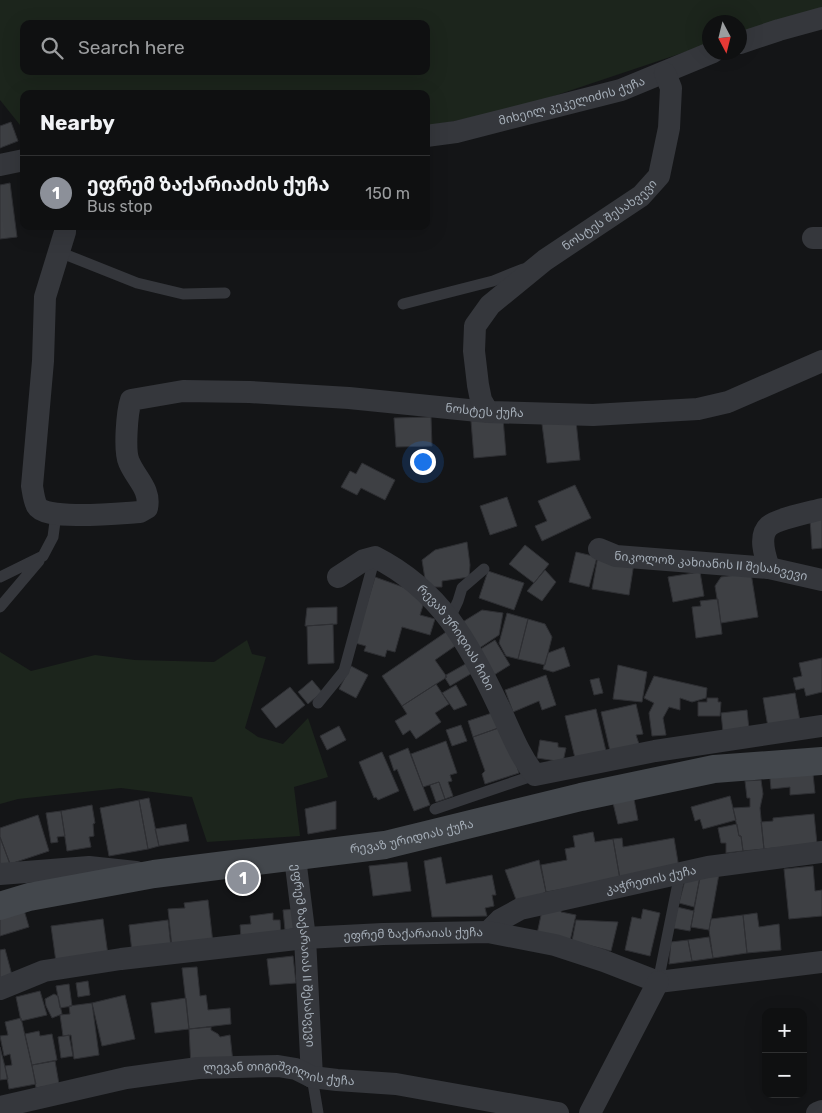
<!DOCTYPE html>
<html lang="en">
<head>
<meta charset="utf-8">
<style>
	:root { --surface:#0f1011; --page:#18191a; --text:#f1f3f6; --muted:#9b9d9f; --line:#2f3031; --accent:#8c9099 }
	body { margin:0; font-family:Rubik,"Noto Sans Georgian",sans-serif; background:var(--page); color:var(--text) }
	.controls { position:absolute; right:15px; bottom:15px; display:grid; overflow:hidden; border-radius:10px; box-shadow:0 5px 20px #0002 }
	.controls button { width:45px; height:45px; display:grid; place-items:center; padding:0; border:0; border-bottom:1px solid var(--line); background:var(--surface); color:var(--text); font:25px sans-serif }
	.compass { position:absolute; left:702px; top:15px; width:45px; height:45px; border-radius:50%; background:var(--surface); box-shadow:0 5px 20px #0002; rotate:173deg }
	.you { position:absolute; left:422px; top:461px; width:18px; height:18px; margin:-12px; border:4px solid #fff; border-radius:50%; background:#1a73e8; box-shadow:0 0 0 8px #1a73e833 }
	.badge { display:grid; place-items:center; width:32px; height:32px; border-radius:50%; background:var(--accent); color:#fff; font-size:16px; font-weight:700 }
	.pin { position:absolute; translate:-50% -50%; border:2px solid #fff; box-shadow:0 1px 5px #0006 }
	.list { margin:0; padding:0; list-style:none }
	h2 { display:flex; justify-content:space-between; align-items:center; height:65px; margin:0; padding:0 20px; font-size:21px }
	h2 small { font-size:16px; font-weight:400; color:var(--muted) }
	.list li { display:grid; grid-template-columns:32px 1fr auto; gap:15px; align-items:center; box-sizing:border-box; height:75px; padding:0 20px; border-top:1px solid var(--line) }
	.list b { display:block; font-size:19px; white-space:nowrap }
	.list p { margin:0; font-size:16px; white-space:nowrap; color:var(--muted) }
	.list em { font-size:16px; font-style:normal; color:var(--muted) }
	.icon { flex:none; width:28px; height:28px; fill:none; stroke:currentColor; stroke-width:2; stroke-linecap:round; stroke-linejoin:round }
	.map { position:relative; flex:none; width:822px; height:1113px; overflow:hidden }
	.search { position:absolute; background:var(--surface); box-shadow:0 5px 20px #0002; left:20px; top:20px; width:410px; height:55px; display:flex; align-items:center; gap:12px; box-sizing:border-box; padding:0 18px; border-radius:10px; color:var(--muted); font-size:19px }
	.panel { position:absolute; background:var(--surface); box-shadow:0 5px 20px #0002; left:20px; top:90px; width:410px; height:140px; border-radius:10px }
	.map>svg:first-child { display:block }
</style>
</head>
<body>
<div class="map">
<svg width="822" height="1113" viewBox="0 0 822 1113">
	<rect width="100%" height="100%" fill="#141517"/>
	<!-- green -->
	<path fill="#1c251c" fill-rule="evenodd" d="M0,0H822V11L740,35V22H710L709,44L530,104L455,121L426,126V94H24V130L0,100ZM24,24H426V71H24Z
		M247,640L252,654L266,657L245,728L258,737L283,744L308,718L328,777L294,787L300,836L207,842L192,797L121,788L18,799L0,804V652L31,671L95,655L135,660L214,662Z"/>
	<!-- building -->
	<path fill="#3e4044" stroke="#2e2f33" d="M11,122L18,141L0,148V126Z
		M10,183L17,237L0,239V185Z
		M431,417L432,446L396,447L394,418Z
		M503,418L506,455L474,458L471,421Z
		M576,421L580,460L547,463L542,424Z
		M362,463L395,480L385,500L361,488L357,495L341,487L350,471L356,474Z
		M575,485L591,518L542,541L535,526L547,521L538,501Z
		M507,497L517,526L490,535L480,506Z
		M822,518V548L812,549L810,519Z
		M467,542L470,565L469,577L442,581V587H432L425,579L422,560L435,550Z
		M525,545L549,564L534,583L509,564Z
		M576,552L597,557L589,587L569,582Z
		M598,556L634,563L629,595L592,589Z
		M545,570L556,582L542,601L527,591Z
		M488,571L524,583L514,610L479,598Z
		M700,572L704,596L673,602L668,577Z
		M751,573L758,617L721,623L715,586L721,577Z
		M375,577L414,591L425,599L420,615L435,619L430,635L402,627L395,652L387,650L385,657L364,651L366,646L355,643Z
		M718,599L722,634L696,638L692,607L701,606L700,601Z
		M337,607V624L305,626L307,608Z
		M482,610L503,613L499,635L478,649L461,623Z
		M507,613L528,619L518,659L506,656L499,643Z
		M528,619L545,624L552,637L545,665L518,659Z
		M333,624L334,663L308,664L307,626Z
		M449,630L458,644L435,660L447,677L402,706L382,676Z
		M495,640L510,665L494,675L479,650Z
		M564,647L570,666L553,672L543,669L548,653Z
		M822,658V692L806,696L804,688L796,690L793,678L802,676L799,663Z
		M469,662L474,672L450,686L445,678L446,675Z
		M618,665L647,672L642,702L613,699Z
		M351,666L368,675L356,698L339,689Z
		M546,675L556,705L542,710L539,701L513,712L505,690Z
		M654,676L707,688L706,698L692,702L680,698V710L669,707L663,718L666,735L652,736L649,713L654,703L644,698Z
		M599,678L603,693L594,695L590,680Z
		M312,680L322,692L308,704L298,692Z
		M436,684L449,704L435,713L441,722L416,739L410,730L403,735L395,721L407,714L402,706Z
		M456,685L467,705L454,710L442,693Z
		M290,687L305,705L276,728L261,709Z
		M795,693L800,721L768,727L763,698Z
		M707,698H718V702H721L720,716H698V702H707Z
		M636,704L643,734L636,735L639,744L610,751L601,712Z
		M596,709L606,751L575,758L565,716Z
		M747,710L749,729L723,732L721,713Z
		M498,711L504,726L473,737L468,721Z
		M461,725L467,741L452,746L446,730Z
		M339,726L346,740L327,750L320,736Z
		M504,726L519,773L485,784L482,774L485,771L473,737Z
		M540,740L558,743V747L566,748L563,762L537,758Z
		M446,741L457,773L450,775L452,781L448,782L453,796L445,799L439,782L423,787L411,754Z
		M408,748L430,805L414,811L397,769L394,771L389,756Z
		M382,752L399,791L378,800L376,797L374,798L359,762Z
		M813,774L815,793L790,795V787L771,789L770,778Z
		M761,780L763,794L760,808L764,849L743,851L741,836H739L733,808L750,807V798H747L745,781Z
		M439,782L445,799L436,802L430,785Z
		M730,796L736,820L703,829L700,819L695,821L691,807Z
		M149,798L159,846L148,849L139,800Z
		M634,799L638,820L618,824L613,803Z
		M139,800L148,849L109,856L100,808Z
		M336,801V829L308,834L305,809Z
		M92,805L95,823L93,824L94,836L89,837L91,847L67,851L61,811Z
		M61,811L65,836L57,837L58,842L51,843L46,813Z
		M814,814L817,844L764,849L761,822L773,821V818Z
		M38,815L49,851L10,864L0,837V828Z
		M186,824L189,841L159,846L155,829Z
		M737,824L739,836H741L743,851L726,853V843H721L718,828Z
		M593,832L595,842L613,839L620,879L546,892L541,865L567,860L565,849L575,847L573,836Z
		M0,837L10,864L0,867Z
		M622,838L623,847L674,838L679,868L620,879L613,839Z
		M441,857L446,884L492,875L496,895H492L494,906L485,908L487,916L432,917L424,861Z
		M539,860L546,892L518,905L505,870Z
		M407,862L411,891L373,896L369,866Z
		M813,866L815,891L822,890V916L789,919L784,869Z
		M719,874L709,930L691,927L700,877Z
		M700,877L694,907L679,903L685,880Z
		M208,900L213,943L172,947L168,909L185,908L184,903Z
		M562,902L561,912L576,915L570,941L537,934L543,906Z
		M677,907L694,911L690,931L673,928Z
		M297,909L299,928L285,930L283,910Z
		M643,909L660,913L650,956L625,950L632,917L641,919Z
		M24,910L29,927L0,936V917Z
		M273,913V920H280L281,934L241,938L240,925L251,924L250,916Z
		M757,913L759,927L779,924L781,950L747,953L743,915Z
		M743,915L747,953L713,958L709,930L711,919Z
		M103,919L108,955L56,962L51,926Z
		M168,920L171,947L132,952L129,925Z
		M576,920L618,922L611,951L572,941Z
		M709,937L713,958L692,961L688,940Z
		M688,940L692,961L669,964L671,942Z
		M5,949L13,979L0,983V950Z
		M293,956L296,983L270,985L267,959Z
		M197,967L200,996L206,995L208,1010L230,1008L231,1024L189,1029L182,968Z
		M88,981L90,995L78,997L76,983Z
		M69,984L72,1006L60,1008L56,986Z
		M40,991L47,1015L21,1021L16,997Z
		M54,994L58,996L62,1014L52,1018L46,1006L45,999Z
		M125,995L135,1039L102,1046L92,1003Z
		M186,998L189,1029L155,1033L151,1003Z
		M92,1003L99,1055L74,1059L71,1035L63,1036L60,1015L70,1014L69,1006Z
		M21,1018L36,1084L9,1089L5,1066L12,1065L10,1054L4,1056L0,1036L8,1035L5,1022Z
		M211,1027V1030L218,1034L220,1037L230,1035L233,1062L191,1067L189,1029Z
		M39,1031L40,1036L52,1034L57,1060L32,1065L25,1034Z
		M69,1035L73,1056L61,1058L58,1037Z
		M0,1047L8,1079L0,1080Z
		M55,1061L59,1084L36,1088L32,1065Z"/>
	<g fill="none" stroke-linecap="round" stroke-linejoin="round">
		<!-- lane -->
		<path stroke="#35373c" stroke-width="11" d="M59,252L137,283L183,294L225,293
			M403,304L493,281L523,269
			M0,577L43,556L53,537L56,514
			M0,607L39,561
			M450,618L458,601L462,588L484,569
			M318,703L344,671L375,557
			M435,809L535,775
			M658,982L680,873
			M312,1077L318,1113"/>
		<!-- street -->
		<g stroke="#35373c" stroke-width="22">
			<path d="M740,43L779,30L822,18"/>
			<path id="s1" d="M426,136L456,132L621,90L713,52"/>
			<path d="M0,165L24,160"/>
			<path id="s2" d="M65,226V232L45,297L43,361L32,486C33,492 34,501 37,506C45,521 122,513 140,512L147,508C151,489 136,479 129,462C124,451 127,412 131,400L183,391L250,392L349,398L488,412L593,415L698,409L728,402L822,361"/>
			<path d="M813,238H822"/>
			<path id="s3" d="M488,412L481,400L478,385L474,351L475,326L490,305L545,260L641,196L659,176L669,128L671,88L665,73"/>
			<path id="s4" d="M599,549L616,556L769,568L822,580"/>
			<path d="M769,568C765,556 758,536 769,526C777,519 811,512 822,509"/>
			<path id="s5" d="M338,577L364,560L375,557C440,590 469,643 499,707C510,730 519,755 535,775L655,751L822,726"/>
			<path id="s6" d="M295,858L305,938L312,1077"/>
			<path d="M0,874L89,867L136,872"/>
			<path id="s7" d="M488,932L500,920L520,909L708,867L822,852"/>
			<path id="s8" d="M0,989L44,971L121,959L305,938L383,934L488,932L555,945L604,961L658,982L822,962"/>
			<path id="s9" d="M0,1107L126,1078L198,1068L278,1066L296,1069L312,1077L337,1080L396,1084L558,1113"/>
			<path d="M590,1113L658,982"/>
			<path d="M817,1113L822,1111"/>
		</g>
		<!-- secondary -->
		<path stroke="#43474c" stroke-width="28" id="s10" d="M0,906L29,897L154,874L385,845L581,797L714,769L822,761"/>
	</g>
	<g text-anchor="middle" stroke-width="5" stroke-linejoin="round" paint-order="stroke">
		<!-- street labels -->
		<g font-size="12" fill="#a5aeb8" stroke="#101012">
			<text dy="4" stroke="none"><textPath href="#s1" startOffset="150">მიხეილ კეკელიძის ქუჩა</textPath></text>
			<text dy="4" stroke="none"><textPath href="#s3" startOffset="264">ნოსტეს შესახვევი</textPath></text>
			<text dy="4" stroke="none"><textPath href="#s2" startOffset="866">ნოსტეს ქუჩა</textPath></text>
			<text dy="4" stroke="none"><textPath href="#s4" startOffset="114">ნიკოლოზ კახიანის II შესახვევი</textPath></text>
			<text dy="4" stroke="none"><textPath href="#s5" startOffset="159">რევაზ ურიდიას ჩიხი</textPath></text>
			<text dy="4" stroke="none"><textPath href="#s10" startOffset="418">რევაზ ურიდიას ქუჩა</textPath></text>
			<text dy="4" stroke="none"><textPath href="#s7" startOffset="174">კაჭრეთის ქუჩა</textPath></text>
			<text dy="4" stroke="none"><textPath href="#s8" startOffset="419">ეფრემ ზაქარაიას ქუჩა</textPath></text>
			<text dy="4" stroke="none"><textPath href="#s6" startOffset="98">ეფრემ ზაქარაიას II შესახვევი</textPath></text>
			<text dy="4" stroke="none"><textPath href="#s9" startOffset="284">ლევან თიგიშვილის ქუჩა</textPath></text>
		</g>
	</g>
</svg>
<div class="controls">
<button>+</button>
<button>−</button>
</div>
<svg class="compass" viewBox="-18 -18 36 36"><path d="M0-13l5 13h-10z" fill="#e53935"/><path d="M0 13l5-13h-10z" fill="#9b9d9f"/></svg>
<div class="you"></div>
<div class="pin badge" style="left:243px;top:878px">1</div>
<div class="search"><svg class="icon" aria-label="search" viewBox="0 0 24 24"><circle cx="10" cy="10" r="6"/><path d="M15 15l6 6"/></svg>Search here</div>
<section class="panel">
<h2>Nearby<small></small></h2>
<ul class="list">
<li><span class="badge">1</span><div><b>ეფრემ ზაქარიაძის ქუჩა</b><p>Bus stop</p></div><em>150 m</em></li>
</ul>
</section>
</div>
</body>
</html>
